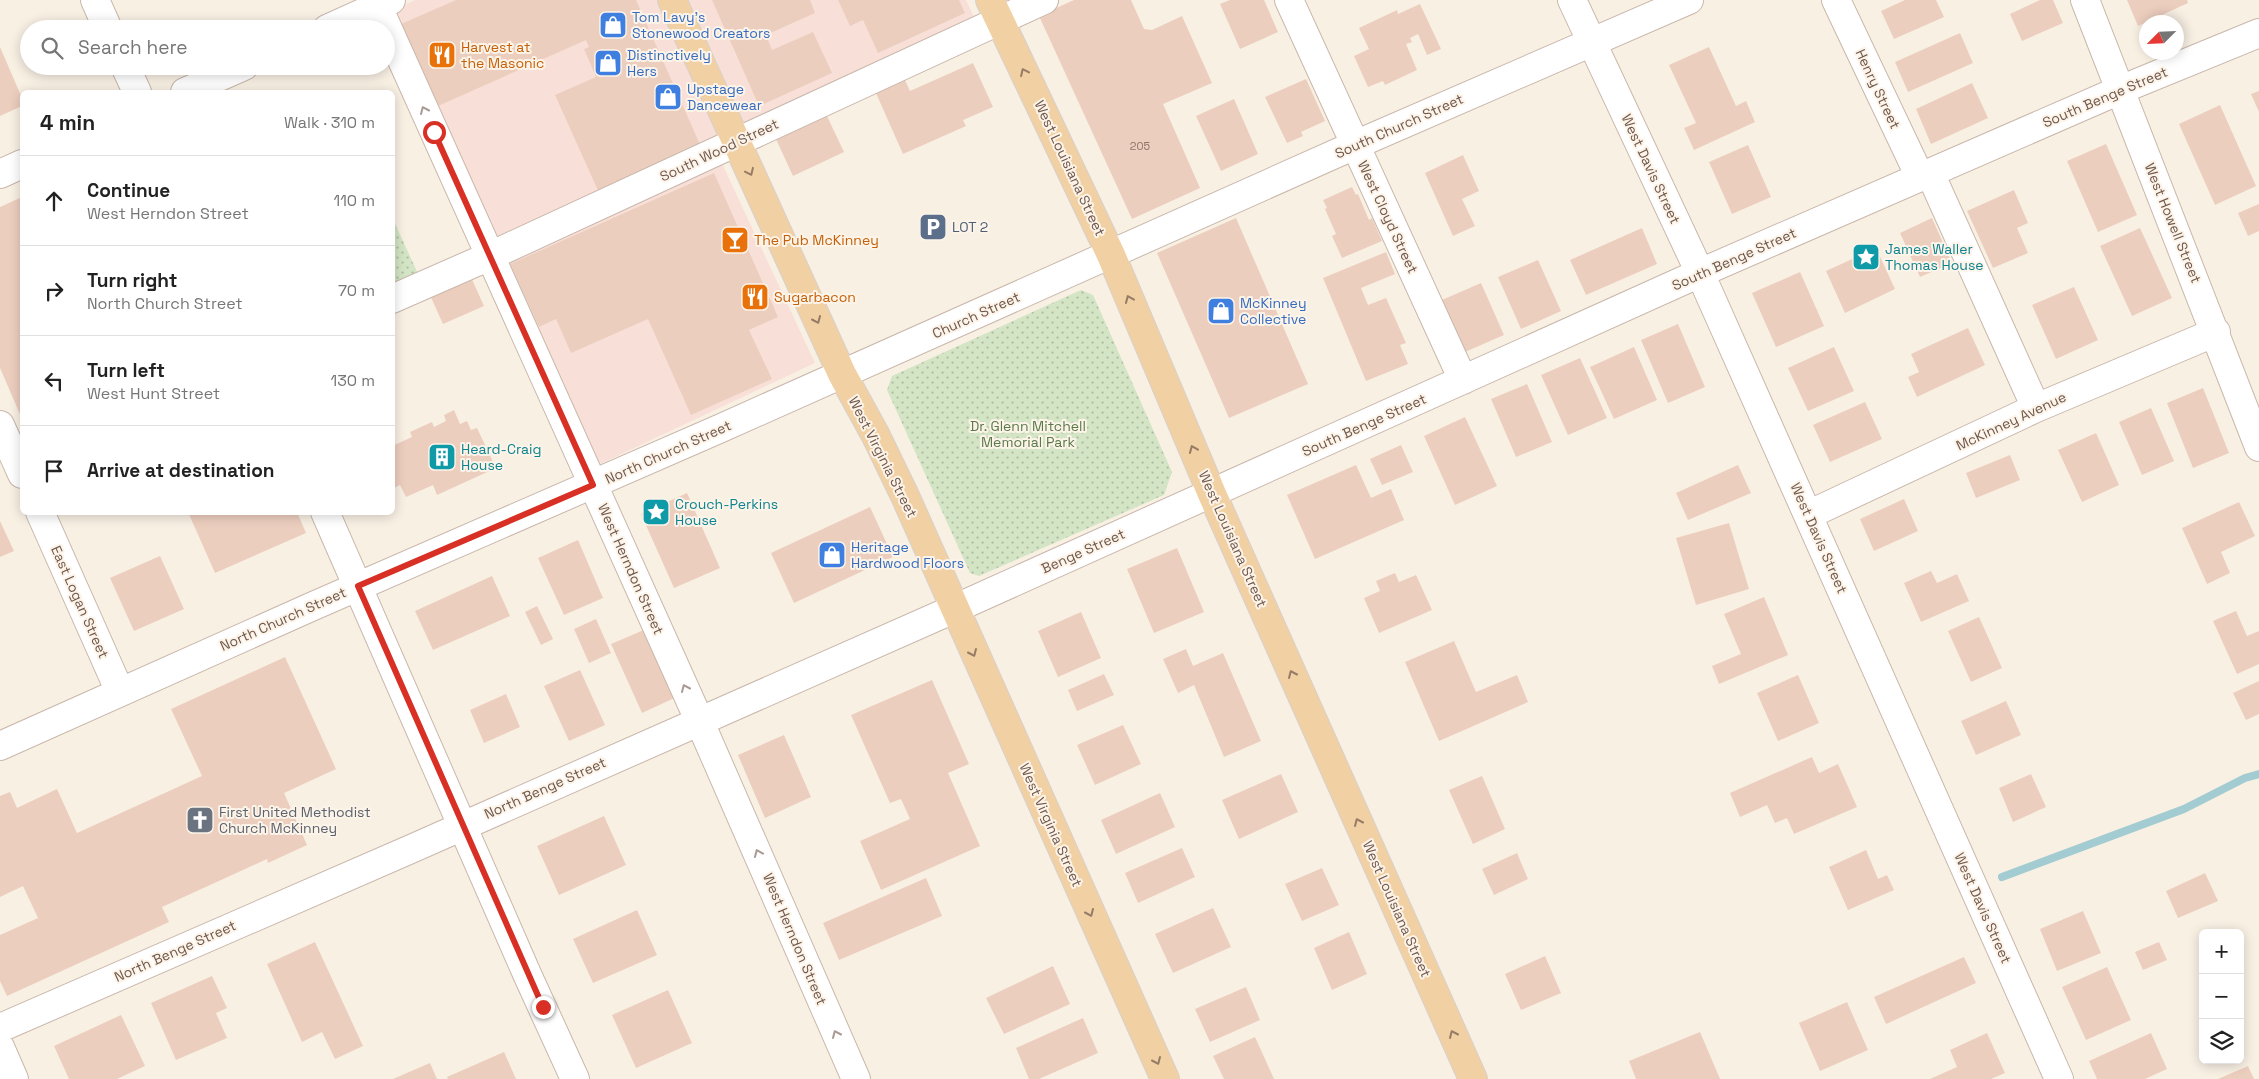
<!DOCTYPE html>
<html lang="en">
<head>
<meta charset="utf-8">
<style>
	:root { --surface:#fff; --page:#f6f6f6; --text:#222; --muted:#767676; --line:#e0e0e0 }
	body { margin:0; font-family:"Space Grotesk",sans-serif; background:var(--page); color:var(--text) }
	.controls { position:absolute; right:15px; bottom:15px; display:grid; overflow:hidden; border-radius:8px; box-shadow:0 2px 12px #0003 }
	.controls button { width:45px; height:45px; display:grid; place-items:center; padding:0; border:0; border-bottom:1px solid var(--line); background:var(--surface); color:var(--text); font:25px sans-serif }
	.compass { position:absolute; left:2139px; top:15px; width:45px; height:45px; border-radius:50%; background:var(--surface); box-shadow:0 2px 12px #0003; rotate:246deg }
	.stop { position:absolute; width:15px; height:15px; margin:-11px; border:4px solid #d93025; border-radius:50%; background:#fff }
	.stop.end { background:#d93025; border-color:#fff; box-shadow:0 1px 5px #0008 }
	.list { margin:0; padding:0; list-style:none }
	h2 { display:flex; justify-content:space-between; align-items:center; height:65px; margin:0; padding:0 20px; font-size:21px }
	h2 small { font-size:16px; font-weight:400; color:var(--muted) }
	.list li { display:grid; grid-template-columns:32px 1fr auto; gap:15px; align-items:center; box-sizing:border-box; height:90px; padding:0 20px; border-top:1px solid var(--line) }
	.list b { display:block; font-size:19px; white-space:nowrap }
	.list p { margin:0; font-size:16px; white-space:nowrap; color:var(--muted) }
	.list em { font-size:16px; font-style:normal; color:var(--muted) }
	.icon { flex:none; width:28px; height:28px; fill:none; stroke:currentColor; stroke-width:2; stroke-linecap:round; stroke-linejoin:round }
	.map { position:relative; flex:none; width:2259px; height:1079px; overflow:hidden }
	.search { position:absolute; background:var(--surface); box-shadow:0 2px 12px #0003; left:20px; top:20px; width:375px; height:55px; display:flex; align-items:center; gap:12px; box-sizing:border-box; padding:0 18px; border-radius:28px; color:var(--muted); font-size:19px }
	.panel { position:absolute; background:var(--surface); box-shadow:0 2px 12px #0003; left:20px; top:90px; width:375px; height:425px; border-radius:8px }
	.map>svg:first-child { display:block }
</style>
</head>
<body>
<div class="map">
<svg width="2259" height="1079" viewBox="0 0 2259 1079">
	<defs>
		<pattern id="green-dots" width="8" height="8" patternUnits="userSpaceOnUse" patternTransform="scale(1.25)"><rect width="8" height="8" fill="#d3e5c4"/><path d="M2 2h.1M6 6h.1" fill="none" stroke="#afbca1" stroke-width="1.8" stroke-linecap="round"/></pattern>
	</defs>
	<rect width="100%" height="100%" fill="#f9f0e4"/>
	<!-- commercial -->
	<path fill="#f8e0d8" d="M415,0H966L977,23L712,142L815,363L596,466L391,11Z"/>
	<!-- green -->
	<path fill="url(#green-dots)" d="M392,217L419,276L392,288Z
		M1081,290L1093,295L1172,472L1164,495L979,576L970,573L887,390L892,376Z"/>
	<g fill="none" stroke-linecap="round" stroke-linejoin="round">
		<!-- stream -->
		<path stroke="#a2ccd1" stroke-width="8" d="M2002,877L2184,809L2245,778L2259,774"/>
	</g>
	<!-- building -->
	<path fill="#eccebe" d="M456,0H636L702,149L600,195L555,95L596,77L584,49L589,47L586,40L438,106L401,24Z
		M712,0H810L815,13L766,35L772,50L813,32L832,73L759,106Z
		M838,0H959L965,13L878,53L863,20L850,26Z
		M1074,0H1131L1144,29L1152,30L1182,16L1212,83L1163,104L1200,188L1132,219L1039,16Z
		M1230,0H1264L1278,32L1240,49L1220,4Z
		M1905,0H1936L1944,17L1894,39L1881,11Z
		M2040,0H2053L2063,23L2022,41L2010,14Z
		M2127,0H2187L2188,3L2138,26Z
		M1420,4L1441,49L1427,55L1418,34L1410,38L1412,42L1406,44L1417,70L1385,85L1383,81L1368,87L1354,56L1369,49L1359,28L1397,10L1398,14Z
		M1960,33L1973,63L1908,92L1895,62Z
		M0,47L22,98V106L0,116Z
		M1709,47L1736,106L1746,101L1755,122L1694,150L1684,128L1696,123L1669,65Z
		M973,63L993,107L963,120L966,126L903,154L875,91L904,78L910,91Z
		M1306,79L1325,121L1301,132L1303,136L1287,143L1265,97Z
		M1972,83L1988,118L1931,144L1916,109Z
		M2259,91V112L2251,94Z
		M1234,99L1258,154L1221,171L1196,116Z
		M2220,105L2256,186L2215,205L2179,124Z
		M826,114L844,152L793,176L775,137Z
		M2106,144L2137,215L2098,232L2067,161Z
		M1748,145L1771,197L1732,214L1709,162Z
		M1463,155L1479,191L1462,199L1475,226L1453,236L1425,173Z
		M714,173L778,317L749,330L772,379L691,415L648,319L571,353L556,319L539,327L510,264Z
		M1352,187L1356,195L1358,194L1369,220L1372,218L1382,241L1342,258L1332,236L1336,234L1325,209L1327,208L1323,200Z
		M2014,190L2028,223L2017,228L2028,253L1993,268L1967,211Z
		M22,197V419L0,368V207Z
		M2259,204V231L2248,236L2238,213Z
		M1236,218L1308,384L1229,418L1157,253Z
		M1932,218L1952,263L1920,277L1900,233Z
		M1642,228L1657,264L1586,295L1570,260Z
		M2140,228L2172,298L2132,316L2100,246Z
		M1876,248L1895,289L1845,313L1826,271Z
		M1386,252L1395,274L1361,288L1368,305L1386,298L1406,343L1400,345L1408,364L1366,381L1323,278Z
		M1538,260L1561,311L1521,329L1498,277Z
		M1800,272L1824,326L1776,347L1752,293Z
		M470,275L484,306L443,324L429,293Z
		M1481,283L1504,335L1465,352L1442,300Z
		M2074,287L2098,340L2056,359L2032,305Z
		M1678,324L1705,387L1668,403L1641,340Z
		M1968,328L1985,365L1917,397L1908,377L1919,372L1911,354Z
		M1634,347L1657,400L1614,419L1590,367Z
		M1834,347L1854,391L1808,411L1788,368Z
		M1580,358L1607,418L1568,435L1541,375Z
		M1527,384L1552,442L1516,457L1491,399Z
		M2203,388L2229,453L2193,468L2167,403Z
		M1865,402L1882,439L1830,462L1813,425Z
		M2151,408L2174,461L2142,475L2119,422Z
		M454,410L460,424L467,421L471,430L477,428L496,468L437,495L433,485L406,497L400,485L392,489V446L412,437L410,432L432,422L434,427L446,421L444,415Z
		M1465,417L1497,486L1455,505L1424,436Z
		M2096,433L2119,485L2082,502L2058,450Z
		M1401,445L1413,472L1382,485L1370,459Z
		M2010,455L2020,480L1976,498L1966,473Z
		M1356,465L1371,498L1391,489L1404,520L1315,559L1287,495Z
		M1738,465L1751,493L1688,520L1676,493Z
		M687,493L720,568L674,588L641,514Z
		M1904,499L1918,531L1874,551L1860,519Z
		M2239,502L2255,536L2221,552L2230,573L2207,584L2182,528Z
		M870,507L893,557L794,603L771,553Z
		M188,512H297L306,533L215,573Z
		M0,521L14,551L0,557Z
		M1729,523L1749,589L1696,605L1676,538Z
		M578,540L603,598L564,615L538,558Z
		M1177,548L1204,612L1154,633L1127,569Z
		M160,556L184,609L134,631L110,578Z
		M1931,571L1937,583L1957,574L1969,601L1921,622L1904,583Z
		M1395,573L1399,582L1416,575L1432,610L1379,633L1364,598L1380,591L1376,581Z
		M492,576L510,616L433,650L415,611Z
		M1764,597L1788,655L1719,684L1712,666L1741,654L1724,614Z
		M537,606L553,639L541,645L525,612Z
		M2236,611L2247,636L2259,631V664L2237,674L2213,621Z
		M1081,612L1101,658L1058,677L1038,631Z
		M1979,617L2002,668L1971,682L1948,631Z
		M596,619L611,653L589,663L574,629Z
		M651,627L681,695L642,713L611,644Z
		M1454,641L1476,692L1517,675L1528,702L1439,741L1405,662Z
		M1186,649L1193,666L1223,653L1261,741L1224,757L1194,685L1178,693L1163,659Z
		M285,657L336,769L284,793L307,845L268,863L267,859L162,907L169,922L7,996L0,981V935L38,918L23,886L0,897V796L10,792L17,808L57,789L77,833L202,776L171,709Z
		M580,670L605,725L569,741L544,686Z
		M1104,674L1114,695L1077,711L1068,690Z
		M1798,675L1819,723L1778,741L1757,693Z
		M932,680L969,764L948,773L980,846L881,890L860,841L910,819L901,799L890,803L851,715Z
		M2259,681V714L2246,720L2233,693Z
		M506,694L520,727L484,743L470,710Z
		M2006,701L2021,735L1976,755L1961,721Z
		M1123,725L1141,764L1095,785L1077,745Z
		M784,735L811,797L765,818L738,755Z
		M1812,757L1819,773L1838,764L1857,807L1794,834L1787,818L1775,823L1767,805L1740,817L1730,793Z
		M1281,774L1298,812L1239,839L1222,800Z
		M2031,774L2046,807L2013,822L1999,788Z
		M1482,776L1505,829L1473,844L1449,790Z
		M1160,793L1175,827L1116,854L1101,820Z
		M604,816L626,865L559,895L537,846Z
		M1182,848L1195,877L1138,903L1125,873Z
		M1866,850L1878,879L1887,875L1894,890L1848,910L1829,867Z
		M1517,853L1528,879L1494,895L1482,869Z
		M1322,868L1339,905L1302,921L1285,884Z
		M2205,873L2218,901L2178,918L2166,891Z
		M926,878L942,916L839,960L823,923Z
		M1213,908L1231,947L1173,973L1155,934Z
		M637,910L657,955L593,983L573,939Z
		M2083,911L2101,953L2057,971L2040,929Z
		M1349,932L1367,974L1332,990L1314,948Z
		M315,942L363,1046L335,1059L322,1032L302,1042L267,964Z
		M2159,942L2167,960L2143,970L2135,952Z
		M1545,956L1561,993L1521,1010L1505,974Z
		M1964,957L1976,983L1886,1024L1874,997Z
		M1053,966L1070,1004L1004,1034L986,998Z
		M2107,967L2131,1020L2086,1040L2062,987Z
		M212,976L227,1008L216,1013L227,1038L176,1060L151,1003Z
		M1246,987L1260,1020L1210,1042L1195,1009Z
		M668,990L692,1043L636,1068L612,1015Z
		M1847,1002L1868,1050L1820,1071L1799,1023Z
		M121,1015L145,1066L117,1079H69L54,1046Z
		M1083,1018L1098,1053L1039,1079H1029L1016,1048Z
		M1700,1032L1720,1079H1636L1629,1061Z
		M1987,1033L2005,1073L1991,1079H1930L1957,1067L1950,1050Z
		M2151,1033L2167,1069L2145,1079H2097L2089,1061Z
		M1255,1037L1274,1079H1224L1213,1056Z
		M504,1052L516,1079H448L447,1077Z
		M430,1063L437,1079H393Z
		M2248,1066L2254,1079H2218Z"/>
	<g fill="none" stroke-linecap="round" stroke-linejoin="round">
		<defs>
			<path id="minor" d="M95,0L108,29
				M375,0L699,720L856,1079
				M1289,0L1463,380
				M1572,0L1700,273L2059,1079
				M1836,0L1920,177
				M2085,0L2259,447
				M327,29L391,0
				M125,66L137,92
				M185,92L244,66
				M1930,173L2036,408
				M0,174L22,164
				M392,299L490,256L1044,0
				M0,425L22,474
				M40,512L120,692
				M325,512L527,974L575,1079
				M1808,515L2036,408L2216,332
				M0,746L311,607L719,429L1355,145L1689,0
				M0,1028L411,849L954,609L1700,273L2120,90L2259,33
				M0,1047L14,1079"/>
			<path id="major" d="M672,0L842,374L876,436L905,496L1165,1079
				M990,0L1111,255L1212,494L1473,1079"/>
		</defs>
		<!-- minor casing -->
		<use href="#minor" stroke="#c9b7ab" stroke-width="30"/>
		<!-- major casing -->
		<use href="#major" stroke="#d7d0cd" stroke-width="30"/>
		<!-- minor -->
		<use href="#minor" stroke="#fff" stroke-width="28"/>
		<!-- major -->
		<use href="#major" stroke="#f1d0a3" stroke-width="28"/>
	</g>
	<!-- one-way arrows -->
	<defs><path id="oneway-chevron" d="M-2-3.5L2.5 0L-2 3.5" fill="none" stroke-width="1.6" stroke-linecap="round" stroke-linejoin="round" transform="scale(1.25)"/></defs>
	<g stroke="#967b66">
		<use href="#oneway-chevron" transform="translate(1024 72) rotate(-115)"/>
		<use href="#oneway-chevron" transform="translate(750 172) rotate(65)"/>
		<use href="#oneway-chevron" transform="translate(1129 299) rotate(-113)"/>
		<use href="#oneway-chevron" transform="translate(817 320) rotate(66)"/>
		<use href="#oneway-chevron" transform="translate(1193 449) rotate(-113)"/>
		<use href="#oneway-chevron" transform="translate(973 653) rotate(66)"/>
		<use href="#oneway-chevron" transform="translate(1292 674) rotate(-114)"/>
		<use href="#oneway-chevron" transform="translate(1358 822) rotate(-114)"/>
		<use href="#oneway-chevron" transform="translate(1090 913) rotate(66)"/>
		<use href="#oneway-chevron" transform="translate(1453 1034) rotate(-114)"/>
		<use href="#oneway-chevron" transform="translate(1157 1061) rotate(66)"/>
	</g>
	<g stroke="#a99a94">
		<use href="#oneway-chevron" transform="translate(424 110) rotate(-114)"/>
		<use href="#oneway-chevron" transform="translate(685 688) rotate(-114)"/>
		<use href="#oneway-chevron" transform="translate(758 853) rotate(-113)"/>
		<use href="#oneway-chevron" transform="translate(836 1034) rotate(-114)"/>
	</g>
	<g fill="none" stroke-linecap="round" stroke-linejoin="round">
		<!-- route -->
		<path stroke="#d93025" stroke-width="6" d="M434,132L593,485L358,586L543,1007"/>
	</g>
	<!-- icons -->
	<defs>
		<symbol id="shop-square" viewBox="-11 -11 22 22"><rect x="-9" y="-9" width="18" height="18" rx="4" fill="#3f7fe0" stroke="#fdf4e9"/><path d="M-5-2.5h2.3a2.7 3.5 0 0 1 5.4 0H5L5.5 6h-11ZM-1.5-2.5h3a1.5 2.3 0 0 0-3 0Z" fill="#fff"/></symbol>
		<symbol id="restaurant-square" viewBox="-11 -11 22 22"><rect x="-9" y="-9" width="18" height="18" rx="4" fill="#e8710a" stroke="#fdf4e9"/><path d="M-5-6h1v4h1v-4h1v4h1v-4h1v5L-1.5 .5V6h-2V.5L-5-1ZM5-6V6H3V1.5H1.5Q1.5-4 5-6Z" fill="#fff"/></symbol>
		<symbol id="parking-square" viewBox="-11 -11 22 22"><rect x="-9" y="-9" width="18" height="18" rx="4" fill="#5c6f8a" stroke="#fdf4e9"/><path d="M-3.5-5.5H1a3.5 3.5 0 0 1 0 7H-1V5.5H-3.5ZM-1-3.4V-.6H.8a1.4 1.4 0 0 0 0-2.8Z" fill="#fff"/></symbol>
		<symbol id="bar-square" viewBox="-11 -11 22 22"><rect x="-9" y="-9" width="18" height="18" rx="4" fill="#e8710a" stroke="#fdf4e9"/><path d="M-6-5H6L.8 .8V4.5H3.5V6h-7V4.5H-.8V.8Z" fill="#fff"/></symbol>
		<symbol id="sight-square" viewBox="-11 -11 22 22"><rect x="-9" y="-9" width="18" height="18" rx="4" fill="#0f9aa8" stroke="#fdf4e9"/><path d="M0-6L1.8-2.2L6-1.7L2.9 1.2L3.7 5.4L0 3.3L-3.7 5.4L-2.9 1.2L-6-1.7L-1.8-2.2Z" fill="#fff"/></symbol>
		<symbol id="building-square" viewBox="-11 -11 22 22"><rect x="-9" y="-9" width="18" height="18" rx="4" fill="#0f9aa8" stroke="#fdf4e9"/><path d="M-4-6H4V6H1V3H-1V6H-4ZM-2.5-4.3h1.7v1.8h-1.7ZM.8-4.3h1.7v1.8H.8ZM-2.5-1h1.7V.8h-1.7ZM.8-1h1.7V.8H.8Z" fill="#fff"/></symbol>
		<symbol id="church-square" viewBox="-11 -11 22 22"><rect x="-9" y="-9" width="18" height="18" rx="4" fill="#6b7280" stroke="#fdf4e9"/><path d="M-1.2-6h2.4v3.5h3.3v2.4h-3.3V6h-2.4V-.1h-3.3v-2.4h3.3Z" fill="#fff"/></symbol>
	</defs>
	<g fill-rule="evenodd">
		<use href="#shop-square" x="597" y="9" width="32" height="32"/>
		<use href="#restaurant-square" x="426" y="39" width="32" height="32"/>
		<use href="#shop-square" x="592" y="47" width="32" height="32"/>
		<use href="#shop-square" x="652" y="81" width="32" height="32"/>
		<use href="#parking-square" x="917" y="211" width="32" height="32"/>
		<use href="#bar-square" x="719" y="224" width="32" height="32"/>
		<use href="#sight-square" x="1850" y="241" width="32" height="32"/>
		<use href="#restaurant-square" x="739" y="281" width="32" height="32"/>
		<use href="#shop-square" x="1205" y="295" width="32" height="32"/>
		<use href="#building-square" x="426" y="441" width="32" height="32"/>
		<use href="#sight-square" x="640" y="496" width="32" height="32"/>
		<use href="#shop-square" x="816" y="539" width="32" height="32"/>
		<use href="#church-square" x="184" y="804" width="32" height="32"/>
	</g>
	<g text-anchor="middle" stroke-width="4" stroke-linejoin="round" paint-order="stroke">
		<!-- number labels -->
		<g font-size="11" fill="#8e7568">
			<text x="1140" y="150">205</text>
		</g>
		<!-- shop labels -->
		<g font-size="14" fill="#366cbe" stroke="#fdf4e9" text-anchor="start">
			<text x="632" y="22">Tom Lavy's<tspan x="632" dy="16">Stonewood Creators</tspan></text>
			<text x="627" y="60">Distinctively<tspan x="627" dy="16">Hers</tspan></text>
			<text x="687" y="94">Upstage<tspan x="687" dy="16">Dancewear</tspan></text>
			<text x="1240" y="308">McKinney<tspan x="1240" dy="16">Collective</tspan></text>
			<text x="851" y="552">Heritage<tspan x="851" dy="16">Hardwood Floors</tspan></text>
		</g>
		<!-- food labels -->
		<g font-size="14" fill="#c56008" stroke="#fdf4e9" text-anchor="start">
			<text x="461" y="52">Harvest at<tspan x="461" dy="16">the Masonic</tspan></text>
			<text x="754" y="245">The Pub McKinney</text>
			<text x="774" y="302">Sugarbacon</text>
		</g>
		<!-- street labels -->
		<g font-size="14" fill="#6f574c" stroke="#fdf4e9">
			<text transform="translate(1878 89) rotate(65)" y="5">Henry Street</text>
			<text transform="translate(2105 97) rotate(-23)" y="5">South Benge Street</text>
			<text transform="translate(1399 126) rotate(-24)" y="5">South Church Street</text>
			<text transform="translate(719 150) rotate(-25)" y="5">South Wood Street</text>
			<text transform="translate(1070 168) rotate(65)" y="5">West Louisiana Street</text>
			<text transform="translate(1651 169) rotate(65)" y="5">West Davis Street</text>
			<text transform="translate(1388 217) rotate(65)" y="5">West Cloyd Street</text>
			<text transform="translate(2173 223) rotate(68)" y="5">West Howell Street</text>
			<text transform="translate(1734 259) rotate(-24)" y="5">South Benge Street</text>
			<text transform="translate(976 315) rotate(-24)" y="5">Church Street</text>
			<text transform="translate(2011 421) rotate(-25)" y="5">McKinney Avenue</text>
			<text transform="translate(1364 425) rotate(-24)" y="5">South Benge Street</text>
			<text transform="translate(668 452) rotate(-24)" y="5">North Church Street</text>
			<text transform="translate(883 457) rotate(63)" y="5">West Virginia Street</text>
			<text transform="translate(1819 538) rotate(66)" y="5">West Davis Street</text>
			<text transform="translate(1233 539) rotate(66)" y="5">West Louisiana Street</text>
			<text transform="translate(1083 551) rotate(-24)" y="5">Benge Street</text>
			<text transform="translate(631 569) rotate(66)" y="5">West Herndon Street</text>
			<text transform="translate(80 602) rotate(66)" y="5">East Logan Street</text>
			<text transform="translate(283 619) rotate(-24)" y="5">North Church Street</text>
			<text transform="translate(545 788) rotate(-24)" y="5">North Benge Street</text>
			<text transform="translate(1051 825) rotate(66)" y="5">West Virginia Street</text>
			<text transform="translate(1983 908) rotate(66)" y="5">West Davis Street</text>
			<text transform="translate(1397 909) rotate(66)" y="5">West Louisiana Street</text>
			<text transform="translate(795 939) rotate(67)" y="5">West Herndon Street</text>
			<text transform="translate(175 951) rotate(-24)" y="5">North Benge Street</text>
		</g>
		<!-- service labels -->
		<g font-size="14" fill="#4e5e75" stroke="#fdf4e9" text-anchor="start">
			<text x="952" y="232">LOT 2</text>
		</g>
		<!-- culture labels -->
		<g font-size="14" fill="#0d838f" stroke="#fdf4e9" text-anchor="start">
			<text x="1885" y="254">James Waller<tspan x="1885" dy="16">Thomas House</tspan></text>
			<text x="461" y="454">Heard-Craig<tspan x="461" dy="16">House</tspan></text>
			<text x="675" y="509">Crouch-Perkins<tspan x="675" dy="16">House</tspan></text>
		</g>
		<!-- park labels -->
		<g font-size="14" fill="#597949" stroke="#fdf4e9">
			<text x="1028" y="431">Dr. Glenn Mitchell<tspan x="1028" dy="16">Memorial Park</tspan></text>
		</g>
		<!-- worship labels -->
		<g font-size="14" fill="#5b616d" stroke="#fdf4e9" text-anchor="start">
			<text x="219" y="817">First United Methodist<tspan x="219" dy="16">Church McKinney</tspan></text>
		</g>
	</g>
</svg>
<div class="controls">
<button>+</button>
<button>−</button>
<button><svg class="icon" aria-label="layers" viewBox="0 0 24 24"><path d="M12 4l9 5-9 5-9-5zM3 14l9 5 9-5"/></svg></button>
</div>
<svg class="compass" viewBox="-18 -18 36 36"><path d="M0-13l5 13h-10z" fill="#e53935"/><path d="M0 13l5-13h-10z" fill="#767676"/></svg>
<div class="stop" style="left:434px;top:132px"></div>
<div class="stop end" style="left:543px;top:1007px"></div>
<div class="search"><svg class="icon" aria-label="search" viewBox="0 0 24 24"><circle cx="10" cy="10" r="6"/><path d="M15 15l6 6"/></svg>Search here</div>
<section class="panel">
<h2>4 min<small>Walk · 310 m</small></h2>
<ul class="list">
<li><svg class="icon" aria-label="ahead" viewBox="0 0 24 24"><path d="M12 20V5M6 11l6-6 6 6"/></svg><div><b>Continue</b><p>West Herndon Street</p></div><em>110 m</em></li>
<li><svg class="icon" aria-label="right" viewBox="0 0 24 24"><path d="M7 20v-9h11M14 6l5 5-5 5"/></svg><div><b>Turn right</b><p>North Church Street</p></div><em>70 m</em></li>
<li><svg class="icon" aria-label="left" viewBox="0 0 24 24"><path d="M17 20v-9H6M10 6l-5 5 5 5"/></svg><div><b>Turn left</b><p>West Hunt Street</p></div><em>130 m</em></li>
<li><svg class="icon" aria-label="arrive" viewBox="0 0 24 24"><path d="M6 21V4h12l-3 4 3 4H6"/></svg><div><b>Arrive at destination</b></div></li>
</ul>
</section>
</div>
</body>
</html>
